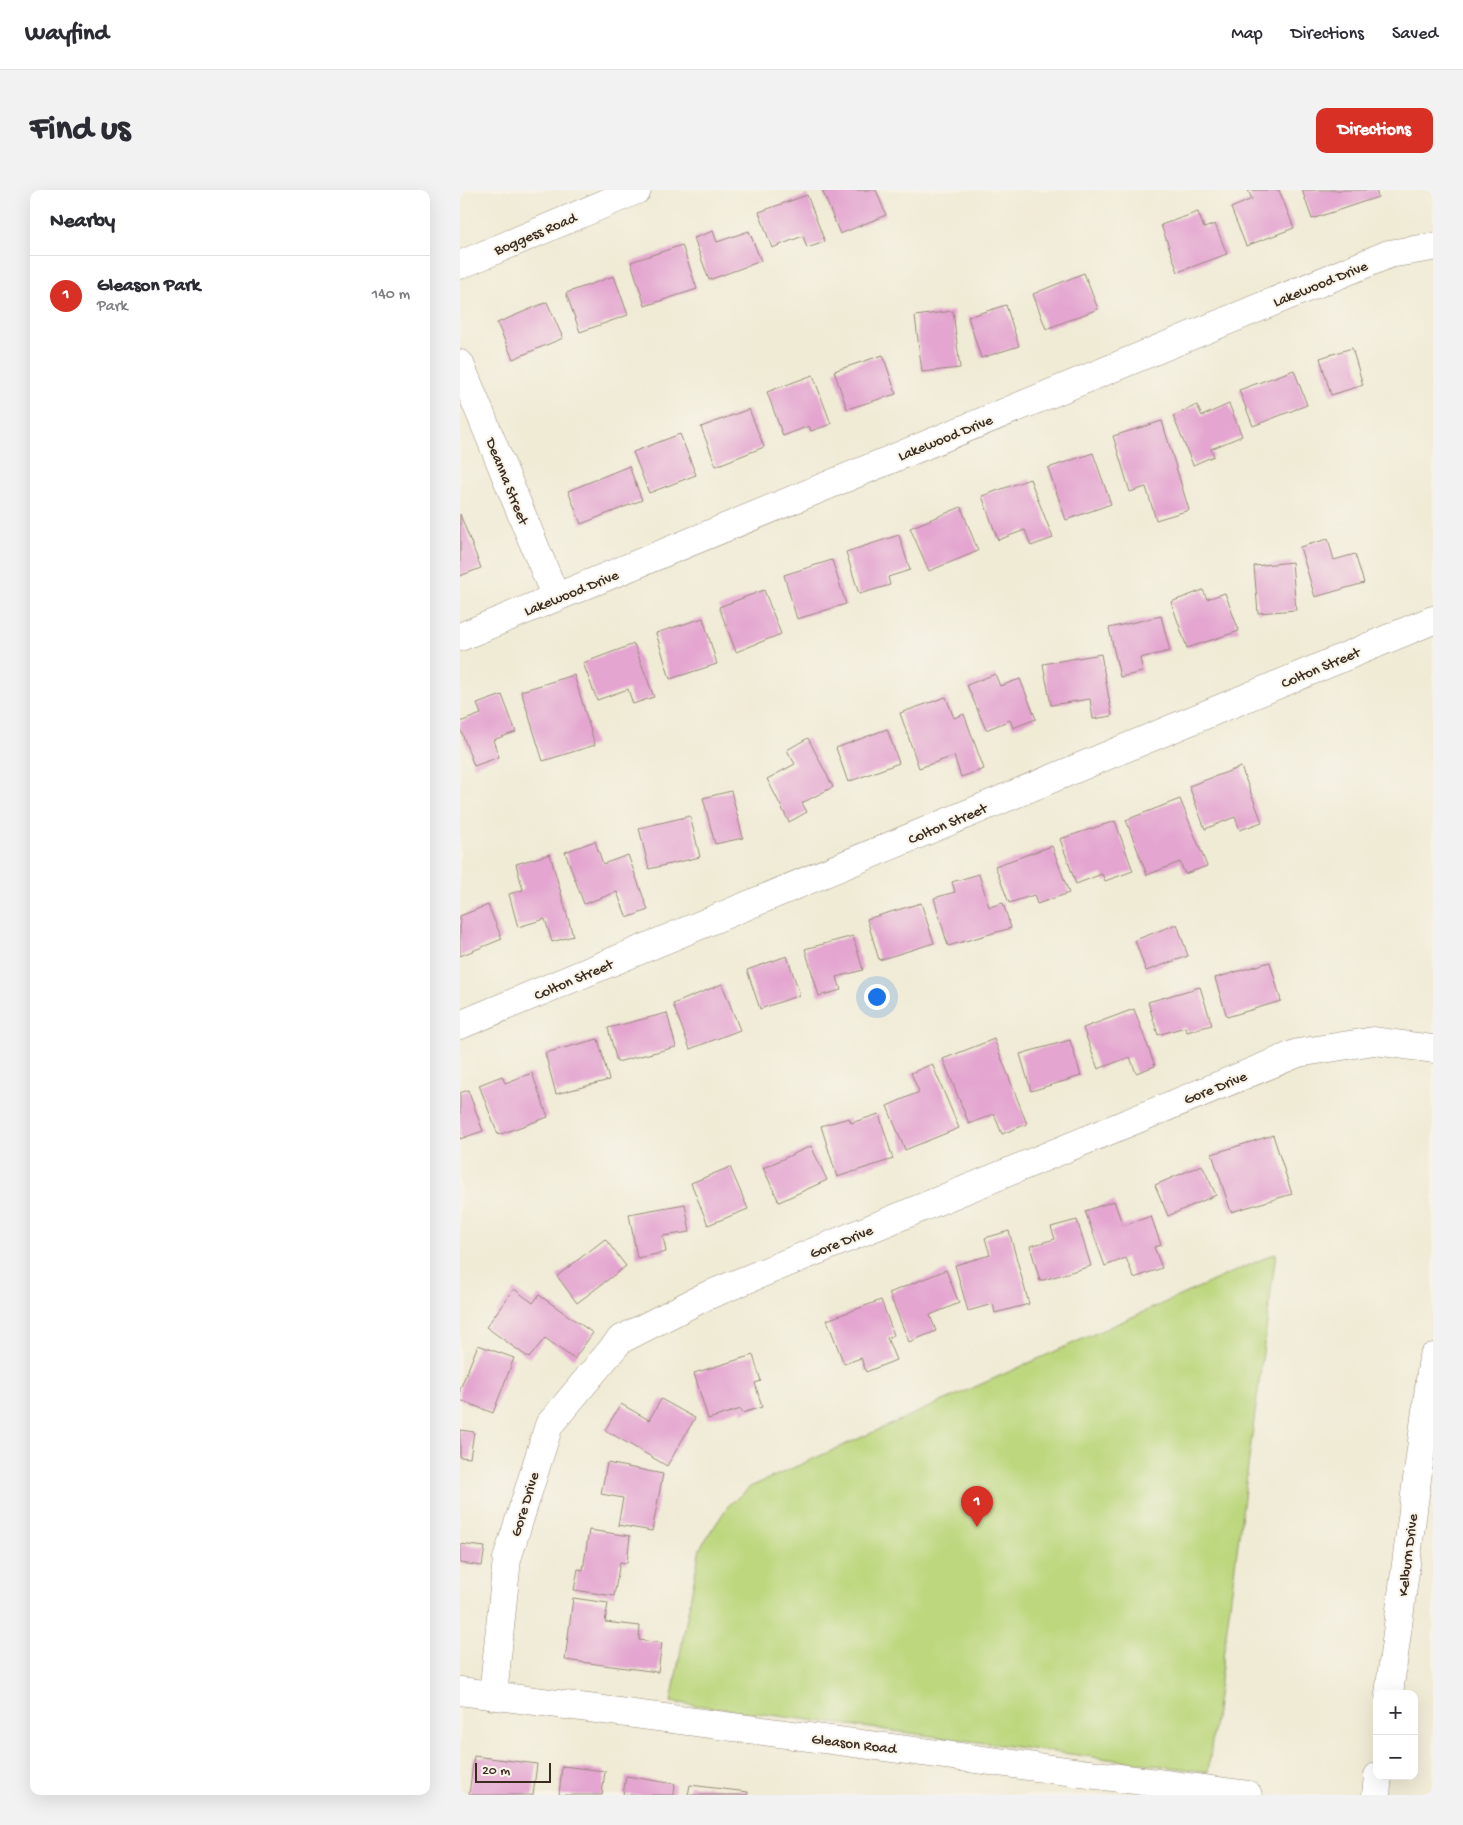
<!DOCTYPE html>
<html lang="en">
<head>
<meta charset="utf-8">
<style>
	:root { --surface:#fff; --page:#f2f2f3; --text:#2b2b33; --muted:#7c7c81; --line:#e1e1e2; --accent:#d93025 }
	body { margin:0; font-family:"Gochi Hand",sans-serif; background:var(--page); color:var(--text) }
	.controls { position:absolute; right:15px; bottom:15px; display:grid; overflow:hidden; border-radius:10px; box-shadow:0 5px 20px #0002 }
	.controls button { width:45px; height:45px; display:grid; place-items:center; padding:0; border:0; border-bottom:1px solid var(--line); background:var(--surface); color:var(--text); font:25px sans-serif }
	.scale { position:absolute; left:15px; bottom:12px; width:76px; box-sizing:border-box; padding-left:5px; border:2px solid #3b2a1e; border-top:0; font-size:14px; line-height:18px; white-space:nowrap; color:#3b2a1e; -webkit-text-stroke:4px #f7f3e8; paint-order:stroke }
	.you { position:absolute; left:416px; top:806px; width:18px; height:18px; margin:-12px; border:4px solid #fff; border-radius:50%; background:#1a73e8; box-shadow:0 0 0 8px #1a73e833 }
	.badge { display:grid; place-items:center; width:32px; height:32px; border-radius:50%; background:var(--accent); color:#fff; font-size:16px; font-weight:700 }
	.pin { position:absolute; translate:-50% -41px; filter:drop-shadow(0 1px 2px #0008) }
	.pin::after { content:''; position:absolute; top:26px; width:18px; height:15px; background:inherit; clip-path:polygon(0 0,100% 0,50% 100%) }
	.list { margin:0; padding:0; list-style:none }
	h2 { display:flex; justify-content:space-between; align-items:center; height:65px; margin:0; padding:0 20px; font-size:21px }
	h2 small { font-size:16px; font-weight:400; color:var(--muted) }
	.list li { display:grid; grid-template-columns:32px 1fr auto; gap:15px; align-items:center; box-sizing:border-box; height:80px; padding:0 20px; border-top:1px solid var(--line) }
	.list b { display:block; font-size:19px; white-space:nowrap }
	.list p { margin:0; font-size:16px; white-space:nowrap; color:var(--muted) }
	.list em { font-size:16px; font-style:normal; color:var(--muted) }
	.map { position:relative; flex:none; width:973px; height:1605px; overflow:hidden; border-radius:10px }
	header { display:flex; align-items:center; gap:30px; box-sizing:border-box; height:70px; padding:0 25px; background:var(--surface); border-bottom:1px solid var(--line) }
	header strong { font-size:24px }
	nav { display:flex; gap:28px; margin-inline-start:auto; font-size:18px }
	.intro { display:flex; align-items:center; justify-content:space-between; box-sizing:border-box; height:120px; padding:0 30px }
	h1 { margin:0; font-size:35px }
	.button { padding:12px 22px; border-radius:10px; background:var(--accent); color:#fff; font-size:18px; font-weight:700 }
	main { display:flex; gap:30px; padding:0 30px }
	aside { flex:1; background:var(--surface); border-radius:10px; box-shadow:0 5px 20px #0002 }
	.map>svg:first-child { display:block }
</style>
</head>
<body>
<header>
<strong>Wayfind</strong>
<nav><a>Map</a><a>Directions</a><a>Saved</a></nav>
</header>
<div class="intro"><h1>Find us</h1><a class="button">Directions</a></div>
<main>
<aside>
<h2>Nearby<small></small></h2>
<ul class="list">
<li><span class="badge">1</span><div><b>Gleason Park</b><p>Park</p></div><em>140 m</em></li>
</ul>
</aside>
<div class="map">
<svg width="973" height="1605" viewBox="0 0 973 1605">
	<rect width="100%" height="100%" fill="#f7f3e8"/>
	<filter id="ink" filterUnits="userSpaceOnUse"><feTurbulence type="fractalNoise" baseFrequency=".02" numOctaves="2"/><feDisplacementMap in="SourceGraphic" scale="10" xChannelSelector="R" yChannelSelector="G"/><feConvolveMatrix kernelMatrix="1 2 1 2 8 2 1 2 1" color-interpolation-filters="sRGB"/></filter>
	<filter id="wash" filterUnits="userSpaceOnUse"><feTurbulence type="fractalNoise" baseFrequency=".0096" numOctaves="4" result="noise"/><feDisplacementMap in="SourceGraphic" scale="20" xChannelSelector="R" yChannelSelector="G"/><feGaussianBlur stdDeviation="1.12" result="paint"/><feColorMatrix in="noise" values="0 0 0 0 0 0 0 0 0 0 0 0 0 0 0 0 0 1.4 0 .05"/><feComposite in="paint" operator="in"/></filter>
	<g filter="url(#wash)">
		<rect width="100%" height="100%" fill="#f0ebd5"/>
		<!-- green -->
		<path fill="#bcd77d" stroke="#7c804e" d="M816,1063L748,1582L211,1512L240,1358L268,1316L290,1297Z"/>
		<g id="blocks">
			<!-- building -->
			<path fill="#e4a5d0" d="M362,0H416L426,25L380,44Z
				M788,0H819L834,38L786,56L771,18L792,9Z
				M842,0H916L918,7L852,29Z
				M347,5L365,52L347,58L343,46L312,58L299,22Z
				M738,22L744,38L755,34L767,64L718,82L701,35Z
				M253,41L257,52L289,41L301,71L249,90L234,48Z
				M222,55L237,99L185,116L171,72Z
				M624,83L638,119L586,139L573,104Z
				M154,86L168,125L120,142L106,103Z
				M87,112L103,148L53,169L37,133Z
				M546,115L559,156L521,168L508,127Z
				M493,121L500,178L462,182L455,126Z
				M892,158L903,195L871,205L860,168Z
				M423,165L436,204L387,219L374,181Z
				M834,180L847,215L793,236L779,200Z
				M353,185L371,234L351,241L349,236L323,246L307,202Z
				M769,214L782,246L751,259L754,266L733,275L713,226L737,215L742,226Z
				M289,219L304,257L256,276L241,237Z
				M702,231L729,320L696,330L686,297L670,302L653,246Z
				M220,244L236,285L189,303L173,262Z
				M633,263L651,314L606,330L588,278Z
				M169,276L182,310L121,334L108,301Z
				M570,289L593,348L571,356L565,340L538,350L522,306Z
				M501,317L518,361L469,381L450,338Z
				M0,324L21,378L0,386Z
				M439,345L450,380L428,387L430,395L399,404L386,362Z
				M868,349L874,370L895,364L904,393L855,407L840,357Z
				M372,370L386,414L337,429L324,385Z
				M832,372L836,420L798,423L794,376Z
				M304,400L321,444L276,462L259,417Z
				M743,400L747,409L765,403L779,441L727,458L711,412Z
				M701,426L710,461L680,468L683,482L660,487L649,438Z
				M243,428L257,474L210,489L196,443Z
				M174,454L194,507L173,514L168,499L137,510L123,473Z
				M641,464L652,526L633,529L630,509L591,515L583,474Z
				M535,484L540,496L560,489L576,529L553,538L550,530L526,540L507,495Z
				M114,485L135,555L83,571L61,501Z
				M42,505L56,542L33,550L39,567L14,576L0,538V532L21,524L17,514Z
				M486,507L494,528L504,524L524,579L501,587L494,566L459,578L440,523Z
				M427,539L439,573L388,592L376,558Z
				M348,548L373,597L342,613L347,622L329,632L307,589L335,574L327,560Z
				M781,577L802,632L780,640L775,627L745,639L729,596Z
				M271,601L283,648L255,654L243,608Z
				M720,609L747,676L725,684L720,672L687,685L666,630Z
				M230,626L240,667L189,679L179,638Z
				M655,631L673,681L645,691L642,684L616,694L600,649Z
				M135,651L143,674L168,665L188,720L167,728L157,702L124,714L105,662Z
				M592,656L609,703L577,714L574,705L549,713L535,676Z
				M90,664L113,746L92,752L85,729L58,737L49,704L63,700L56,674Z
				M519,684L529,717L543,713L551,738L488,756L474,708L495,702L492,692Z
				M461,713L474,753L419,770L407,729Z
				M28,715L42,749L0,766V726Z
				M717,734L728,766L686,781L675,750Z
				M393,746L403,780L377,787L381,800L359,806L345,759Z
				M327,766L340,805L300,819L287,780Z
				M810,772L821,811L767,827L755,788Z
				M262,794L280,840L230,859L213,814Z
				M740,797L752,835L727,842L725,837L698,845L688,812Z
				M674,819L695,876L676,883L670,867L638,879L623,838Z
				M207,823L216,857L157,872L148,838Z
				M138,849L149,890L96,904L85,863Z
				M534,849L567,934L542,944L534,924L509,934L483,869Z
				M610,850L621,886L571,901L560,864Z
				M472,874L499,938L445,960L427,916L459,902L451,883Z
				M72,883L88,927L38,945L19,895L42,886L45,893Z
				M8,900L23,941L0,949V903Z
				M419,924L433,969L377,987L361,936L389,928L391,933Z
				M813,945L832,1004L771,1022L752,964Z
				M351,956L367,990L319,1012L303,978Z
				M742,975L756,1005L708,1026L695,995Z
				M270,977L288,1019L248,1035L231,993Z
				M654,1011L663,1036L691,1026L701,1055L694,1057L702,1078L674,1088L666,1068L645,1076L625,1021Z
				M225,1014L230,1042L203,1046L206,1062L177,1068L169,1024Z
				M617,1030L631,1076L580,1091L570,1056L595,1049L591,1037Z
				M549,1041L569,1114L535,1123L533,1114L508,1121L495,1075L530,1065L525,1048Z
				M145,1049L166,1076L117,1113L97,1086Z
				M486,1080L499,1113L470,1125L476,1141L449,1152L429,1103Z
				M54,1099L73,1113L79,1105L133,1143L114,1169L85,1148L69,1168L26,1137Z
				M421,1110L434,1145L427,1148L436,1170L406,1182L401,1168L384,1174L367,1130Z
				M18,1155L54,1168L33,1223L0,1210V1199Z
				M293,1165L301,1191L295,1193L302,1217L282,1223L281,1219L248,1229L234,1183Z
				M201,1209L235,1228L207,1276L145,1240L161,1214L189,1230Z
				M0,1240L14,1242L10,1268L0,1267Z
				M147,1273L203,1284L192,1341L158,1335L163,1308L141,1304Z
				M129,1340L170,1346L167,1373L160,1372L154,1406L114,1400L118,1379L123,1380Z
				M0,1354L25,1357L22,1376L0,1373Z
				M113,1408L148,1413L145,1432L180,1436L179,1450L202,1453L198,1482L105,1470Z
				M14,1566L77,1574L73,1605H9Z
				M102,1576L145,1581L142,1605H99Z
				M166,1586L215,1594L214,1605H163Z
				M230,1595L288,1602L287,1605H228Z"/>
		</g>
	</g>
	<g filter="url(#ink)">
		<use href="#blocks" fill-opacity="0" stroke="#968a7a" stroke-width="1"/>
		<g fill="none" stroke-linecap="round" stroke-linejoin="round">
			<defs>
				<path id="minor" d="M0,75L177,0
					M0,174L96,408
					M0,447L929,64L973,57
					M0,835L973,430
					M0,1501L788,1605
					M929,1504L973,1167
					M33,1506L47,1369L89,1235L160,1150L244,1107L838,863L914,851L973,859
					M916,1605L918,1586"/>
			</defs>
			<!-- minor casing -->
			<use href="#minor" stroke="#968a7a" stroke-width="29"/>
			<!-- minor -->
			<use href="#minor" stroke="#fff" stroke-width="28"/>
		</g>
	</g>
	<g text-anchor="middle" stroke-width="4" stroke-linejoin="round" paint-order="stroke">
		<!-- street labels -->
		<g font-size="15" fill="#3b2a1e" stroke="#f7f3e8">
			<text transform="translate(75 43) rotate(-23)" y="5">Boggess Road</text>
			<text transform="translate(860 93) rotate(-22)" y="5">Lakewood Drive</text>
			<text transform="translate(485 247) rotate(-22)" y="5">Lakewood Drive</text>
			<text transform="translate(48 291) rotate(68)" y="5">Deanna Street</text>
			<text transform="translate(111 402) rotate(-22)" y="5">Lakewood Drive</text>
			<text transform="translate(860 477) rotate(-23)" y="5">Colton Street</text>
			<text transform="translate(487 633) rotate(-23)" y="5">Colton Street</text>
			<text transform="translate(113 789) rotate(-23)" y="5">Colton Street</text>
			<text transform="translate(755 897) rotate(-22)" y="5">Gore Drive</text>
			<text transform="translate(381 1051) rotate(-22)" y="5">Gore Drive</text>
			<text transform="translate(64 1314) rotate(-73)" y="5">Gore Drive</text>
			<text transform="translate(947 1365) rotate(-83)" y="5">Kelburn Drive</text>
			<text transform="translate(394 1553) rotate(7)" y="5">Gleason Road</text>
		</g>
	</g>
</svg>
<div class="controls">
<button>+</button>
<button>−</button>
</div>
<div class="scale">20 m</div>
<div class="you"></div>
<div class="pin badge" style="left:517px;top:1337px">1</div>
</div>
</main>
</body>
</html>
